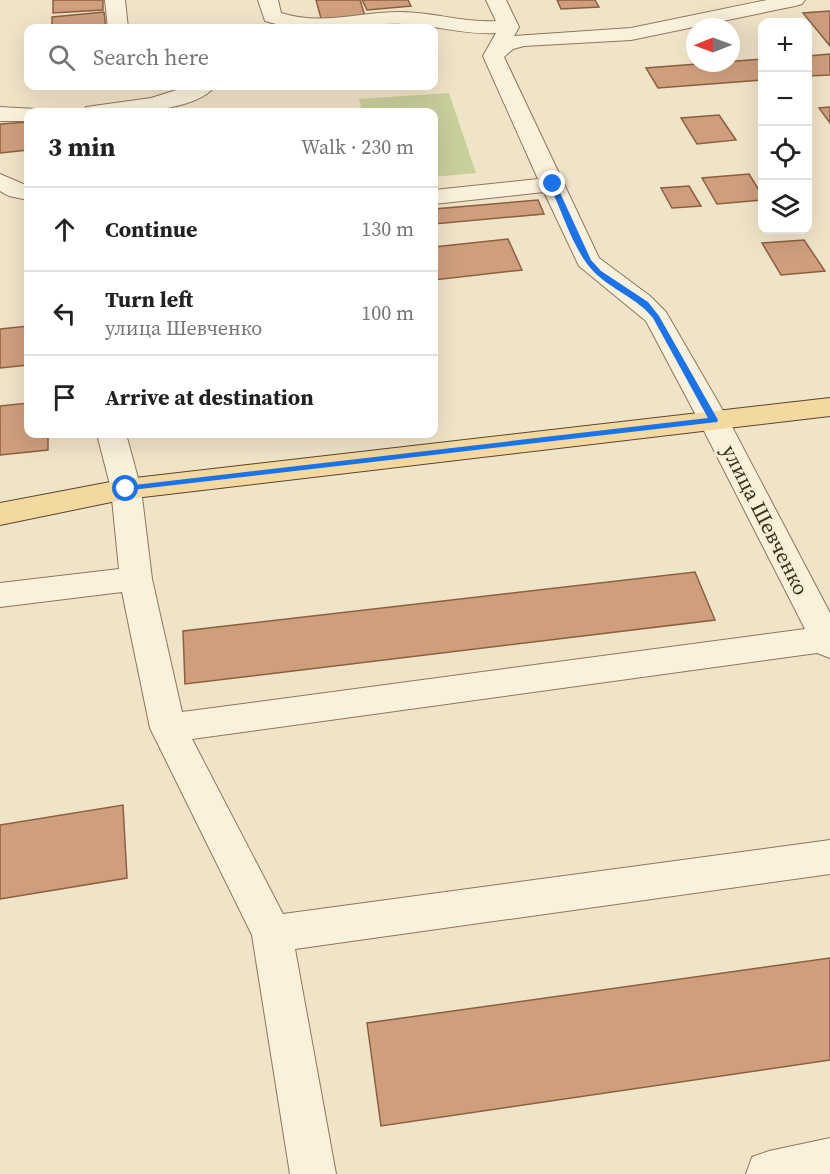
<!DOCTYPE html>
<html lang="en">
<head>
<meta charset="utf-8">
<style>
	:root { --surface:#fff; --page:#f6f6f6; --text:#222; --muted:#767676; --line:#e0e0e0 }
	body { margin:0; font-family:"Source Serif 4",serif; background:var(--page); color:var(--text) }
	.controls { position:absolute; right:18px; top:18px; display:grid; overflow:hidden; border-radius:12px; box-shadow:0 6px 24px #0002 }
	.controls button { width:54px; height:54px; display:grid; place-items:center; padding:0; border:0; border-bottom:2px solid var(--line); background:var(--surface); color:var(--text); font:30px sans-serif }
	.compass { position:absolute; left:686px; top:18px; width:54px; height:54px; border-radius:50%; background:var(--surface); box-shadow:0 6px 24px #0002; rotate:269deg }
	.stop { position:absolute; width:18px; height:18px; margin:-14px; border:4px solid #1a73e8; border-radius:50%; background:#fff }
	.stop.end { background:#1a73e8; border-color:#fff; box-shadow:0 2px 6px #0008 }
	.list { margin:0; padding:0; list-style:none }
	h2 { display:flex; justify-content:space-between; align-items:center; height:78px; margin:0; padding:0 24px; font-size:26px }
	h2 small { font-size:20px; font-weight:400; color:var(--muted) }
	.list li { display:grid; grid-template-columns:39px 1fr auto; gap:18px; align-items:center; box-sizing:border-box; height:84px; padding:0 24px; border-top:2px solid var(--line) }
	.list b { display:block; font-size:22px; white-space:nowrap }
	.list p { margin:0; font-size:20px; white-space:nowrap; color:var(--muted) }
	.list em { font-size:20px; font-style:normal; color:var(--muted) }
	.icon { flex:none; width:33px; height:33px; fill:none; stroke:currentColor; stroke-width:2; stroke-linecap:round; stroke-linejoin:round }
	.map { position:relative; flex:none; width:830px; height:1174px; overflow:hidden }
	.search { position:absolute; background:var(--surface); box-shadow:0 6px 24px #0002; left:24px; top:24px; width:414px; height:66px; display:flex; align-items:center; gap:15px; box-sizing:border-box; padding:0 21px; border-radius:12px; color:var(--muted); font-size:22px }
	.panel { position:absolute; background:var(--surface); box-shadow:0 6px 24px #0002; left:24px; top:108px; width:414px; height:330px; border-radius:12px }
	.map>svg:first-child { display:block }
</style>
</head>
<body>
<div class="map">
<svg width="830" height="1174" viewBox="0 0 830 1174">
	<rect width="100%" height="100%" fill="#f0e4c8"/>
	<!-- green -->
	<path fill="#c9cf9b" d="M449,93L476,173L434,177V112H362L359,99Z"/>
	<!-- building -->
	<path fill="#cf9f7d" stroke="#8d5f41" stroke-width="1.5" d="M53,0H103V10L53,13Z
		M316,0H360L366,19L322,22Z
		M362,0H408L411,6L367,10Z
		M557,0H595L599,7L561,9Z
		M830,11V46L803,13Z
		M104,12L106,28H52V17Z
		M830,54V75L808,76V56Z
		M762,59V80L658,88L646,68Z
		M830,107V123L819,108Z
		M719,115L736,140L697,144L681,118Z
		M28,122V150L0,153V124Z
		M749,174L762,195V200L717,204L702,178Z
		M689,186L701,206L672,208L661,188Z
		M538,200L544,214L434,224V209Z
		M508,239L522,270L434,280V247Z
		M804,240L825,271L781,275L762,243Z
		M28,326V365L0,368V329Z
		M28,403V434H48V450L0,455V406Z
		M695,572L715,620L185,684L183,631Z
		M123,805L127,878L0,899V825Z
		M830,958V1060L381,1126L367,1023Z"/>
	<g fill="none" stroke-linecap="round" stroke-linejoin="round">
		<defs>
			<path id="minor" d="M105,0H125L128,28H108Z
				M258,0H278L281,13C320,26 360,12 400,12C433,12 463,23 496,21L486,0H506L519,27L514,36L631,28L767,0H805L802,4L795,6L631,40L524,46L513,49L504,57L599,258L650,296L666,312L729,421L830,613V658L817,653L192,739L283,914L830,840V874L295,949L336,1174H290L252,935L150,728L122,592L0,607V583L119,569L111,489L97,434H126L141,489L152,579L182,712L805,629L699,421L646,321L579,266L544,192L434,204V190L538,179L483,56L496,33C464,35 435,25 403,24C356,22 312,36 265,21Z
				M189,86H215C196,113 113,115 83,112L86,107L151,98Z
				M0,107L36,109L38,112H28V121H0Z
				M0,174L28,186V200L9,196L0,191Z
				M830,1138V1174H746L752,1157L769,1151Z"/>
			<path id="major" d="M830,398V416L126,499L0,525V503L126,479Z"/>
		</defs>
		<!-- minor casing -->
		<use href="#minor" stroke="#8d765c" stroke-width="2"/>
		<!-- major casing -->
		<use href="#major" stroke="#5b4430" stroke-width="2"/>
		<!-- minor -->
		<use href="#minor" fill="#faf1dc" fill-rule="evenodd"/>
		<!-- major -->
		<use href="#major" fill="#f3d9a0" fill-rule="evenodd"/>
	</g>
	<!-- route -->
	<path fill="#1a73e8" d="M553,182L556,184L591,260L601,271L648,302L659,316L718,420L717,422L123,491L122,489L126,486L708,418L653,318C637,298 612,290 594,272C574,252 562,211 549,184Z"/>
	<g text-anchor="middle" stroke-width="6" stroke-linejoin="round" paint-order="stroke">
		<!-- street labels -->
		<g font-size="21" fill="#3d2e20" stroke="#f7eed8">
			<text transform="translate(765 520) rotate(63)" y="7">улица Шевченко</text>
		</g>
	</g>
</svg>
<div class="controls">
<button>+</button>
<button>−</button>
<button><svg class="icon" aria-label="locate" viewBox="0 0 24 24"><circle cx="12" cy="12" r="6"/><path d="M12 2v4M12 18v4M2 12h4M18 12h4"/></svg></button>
<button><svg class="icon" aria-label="layers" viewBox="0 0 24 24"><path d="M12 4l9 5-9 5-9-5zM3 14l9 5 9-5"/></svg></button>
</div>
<svg class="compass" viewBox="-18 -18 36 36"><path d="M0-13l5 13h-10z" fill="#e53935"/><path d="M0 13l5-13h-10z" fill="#767676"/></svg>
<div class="stop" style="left:126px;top:489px"></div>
<div class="stop end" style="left:553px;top:184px"></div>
<div class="search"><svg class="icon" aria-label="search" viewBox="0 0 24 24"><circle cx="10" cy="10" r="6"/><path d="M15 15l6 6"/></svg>Search here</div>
<section class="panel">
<h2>3 min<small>Walk · 230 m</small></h2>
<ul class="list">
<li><svg class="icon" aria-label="ahead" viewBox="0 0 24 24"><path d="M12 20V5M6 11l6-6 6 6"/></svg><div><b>Continue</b></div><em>130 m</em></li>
<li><svg class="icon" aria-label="left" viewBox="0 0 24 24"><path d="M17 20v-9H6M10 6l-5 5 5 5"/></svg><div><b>Turn left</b><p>улица Шевченко</p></div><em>100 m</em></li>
<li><svg class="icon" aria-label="arrive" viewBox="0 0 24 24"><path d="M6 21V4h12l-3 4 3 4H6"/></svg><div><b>Arrive at destination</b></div></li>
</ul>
</section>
</div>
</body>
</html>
